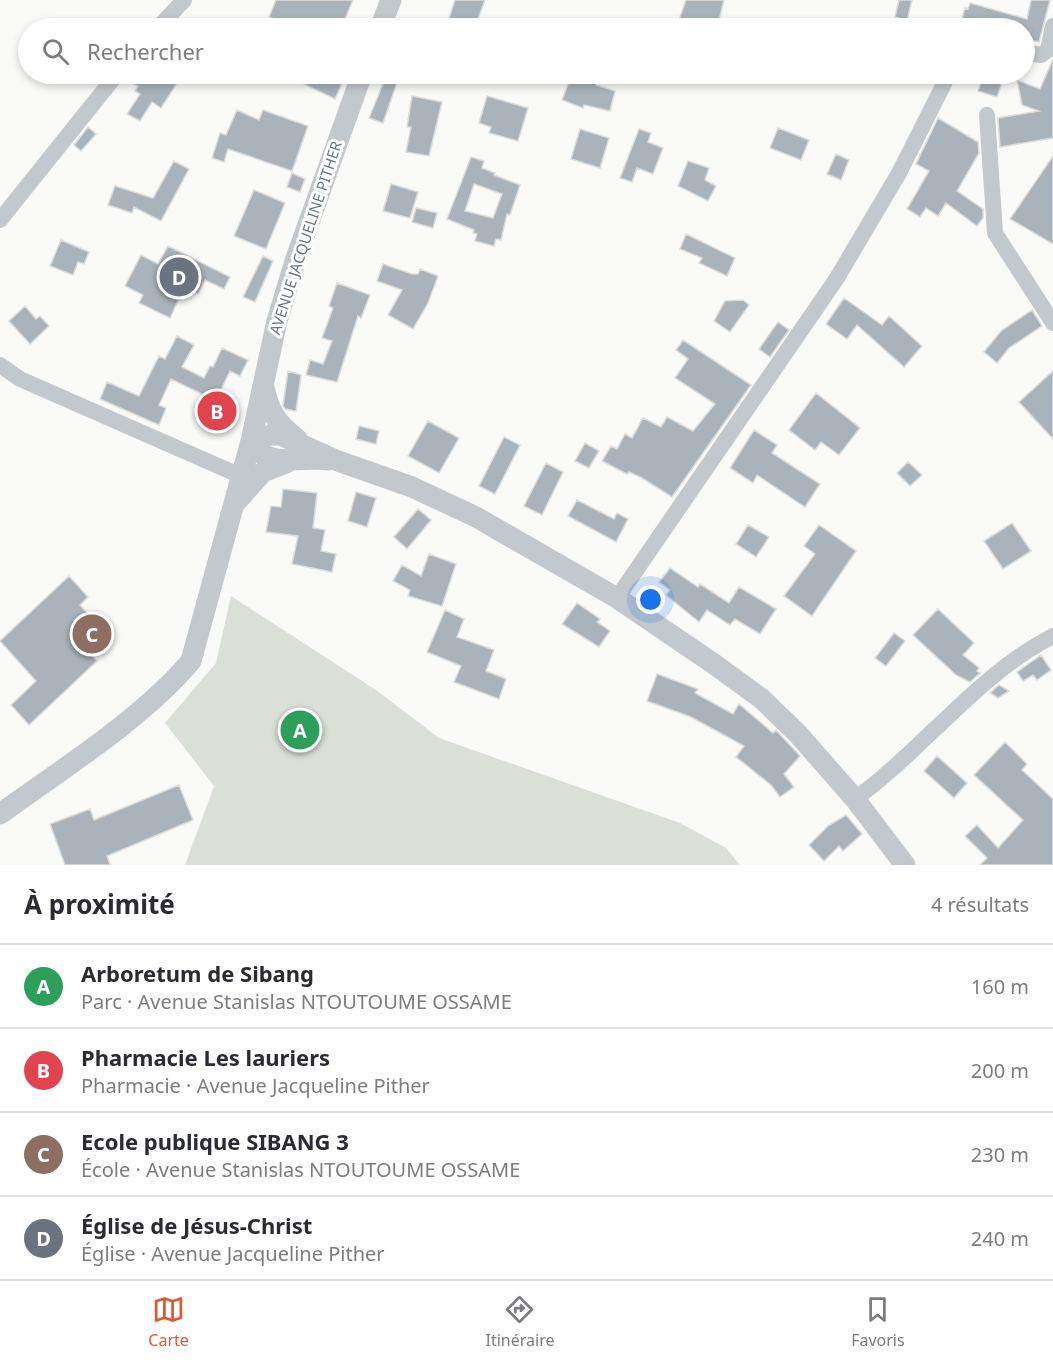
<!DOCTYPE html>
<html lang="fr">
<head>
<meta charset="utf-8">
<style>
	:root { --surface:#fff; --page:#f7f7f7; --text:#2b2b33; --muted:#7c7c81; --line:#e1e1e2; --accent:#e4572e }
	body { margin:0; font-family:"Noto Sans",sans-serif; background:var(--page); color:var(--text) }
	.you { position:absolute; left:651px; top:600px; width:21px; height:21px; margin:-15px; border:4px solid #fff; border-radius:50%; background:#1a73e8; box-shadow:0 0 0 9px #1a73e833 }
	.badge { display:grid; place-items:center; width:39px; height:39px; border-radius:50%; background:var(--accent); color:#fff; font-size:20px; font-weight:700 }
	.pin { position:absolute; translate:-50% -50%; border:3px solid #fff; box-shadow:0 2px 6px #0006 }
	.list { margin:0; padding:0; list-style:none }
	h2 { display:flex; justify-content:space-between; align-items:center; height:78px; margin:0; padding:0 24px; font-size:26px }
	h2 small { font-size:20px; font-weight:400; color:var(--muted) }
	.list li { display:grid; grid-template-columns:39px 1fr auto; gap:18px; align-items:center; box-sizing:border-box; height:84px; padding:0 24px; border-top:2px solid var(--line) }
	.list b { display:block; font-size:22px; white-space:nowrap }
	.list p { margin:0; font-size:20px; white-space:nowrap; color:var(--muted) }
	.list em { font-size:20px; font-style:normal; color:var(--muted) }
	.icon { flex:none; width:33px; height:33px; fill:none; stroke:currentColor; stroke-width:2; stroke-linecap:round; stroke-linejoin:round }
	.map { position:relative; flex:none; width:1053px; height:865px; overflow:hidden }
	.search { position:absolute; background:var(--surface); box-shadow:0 3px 9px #0003; left:18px; right:18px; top:18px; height:66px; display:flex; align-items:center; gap:15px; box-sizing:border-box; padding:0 21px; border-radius:33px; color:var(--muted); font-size:22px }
	.sheet { height:414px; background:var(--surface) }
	nav { display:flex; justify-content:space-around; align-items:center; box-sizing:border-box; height:84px; border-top:2px solid var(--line); background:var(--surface); font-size:16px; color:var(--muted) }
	nav a { display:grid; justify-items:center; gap:3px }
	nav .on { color:var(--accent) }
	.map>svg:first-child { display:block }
</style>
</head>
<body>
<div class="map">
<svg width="1053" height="865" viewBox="0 0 1053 865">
	<rect width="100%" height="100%" fill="#fafaf8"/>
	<!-- green -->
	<path fill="#dadfd7" d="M231,596L376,690L439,738L680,823L726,848L740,865H185L214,786L165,723L216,663Z"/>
	<!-- building -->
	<path fill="#aab3b9" stroke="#dcdcda" stroke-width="1.5" fill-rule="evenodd" d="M276,0H353L341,28H296L269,17Z
		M455,0H485L475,27L449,18Z
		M686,0H724L717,28H676Z
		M899,0H912L907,21L895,17Z
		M1031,0H1050L1039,42L1024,39V28H963L960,26L965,8L968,9L970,3L1027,19Z
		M1053,59V138L1000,147L998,118L1039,111L1022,105L1017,80L1040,89Z
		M127,74H183L161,108L152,102L140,121L127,114L140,94L135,91L138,86L125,80Z
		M283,74H346L335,99Z
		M387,74H400L383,123L369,118Z
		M572,74H601L596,85L615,91L610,111L584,105L583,108L562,100Z
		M984,74L1004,77L997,97L978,91Z
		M412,96L442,102L429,156L406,152L411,127H407Z
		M487,96L528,108L518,141L489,133L491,127L479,123Z
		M237,110L259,120L263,110L308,126L292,171L228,149L224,162L212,158L220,133L226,135Z
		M938,118L978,142L979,153L957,191L983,209V218L977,226L946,203L938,216L926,208L920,217L907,209L929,171L916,164Z
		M88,127L96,134L81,151L74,145Z
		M778,128L809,140L801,160L770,148Z
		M580,129L609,138L600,168L571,159Z
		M639,129L651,133L648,142L663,148L653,174L637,168L632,182L620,178Z
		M836,154L849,160L841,180L827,174Z
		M1053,156V244L1010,219Z
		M471,157L484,161L482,168L495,173L494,175L520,185L510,215L507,214L501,240L496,239L494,246L475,241L477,234L473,233L474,230L447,219ZM474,184L502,194L493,218L465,211Z
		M174,161L189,169L161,221L134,207L132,213L108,205L115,186L153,198Z
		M688,161L709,168L705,180L716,186L708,201L678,186Z
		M292,173L305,179L300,192L287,187Z
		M391,184L418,192L410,218L383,211Z
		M254,190L285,203L266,249L234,236Z
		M416,208L437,213L433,228L412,222Z
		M686,234L735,258L727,276L699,263L702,258L680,249Z
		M61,240L89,252L84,264L78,262L73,275L50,266Z
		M168,246L230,277L224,289L205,280L198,294L184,288L170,318L139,303L143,295L125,286L141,255L158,264Z
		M263,256L273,261L255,302L243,297Z
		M383,264L412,274H418L420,269L438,276L428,303L413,329L388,315L402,290L377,281Z
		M337,283L370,295L361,318L358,316L337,382L306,375L310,360L323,364L332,341L322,338L333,308L329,306Z
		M844,298L882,325L889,316L922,346L904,367L857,325L847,339L826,324Z
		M743,300L749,305L730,332L714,321L725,301Z
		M25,306L36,319L40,316L49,326L30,344L9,321Z
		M1032,310L1042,326L1009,348L997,363L984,352L1001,331Z
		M778,322L789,330L770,357L759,349Z
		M177,336L194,345L182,367L204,378L210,366L213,367L222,348L248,360L240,376L230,371L217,398L238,404L230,429L196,418L204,395L171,379L159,405L166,408L159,425L100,399L107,382L139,396L159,356L165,359Z
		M683,340L751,385L672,497L642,478L629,472L627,474L602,461L611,446L617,449L625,434L632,438L643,418L661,427L667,417L693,431L715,404L675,378L688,359L676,350Z
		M288,371L301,375L296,411L285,409L283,406Z
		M1053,371V439L1019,402Z
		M816,393L860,428L839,455L821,442L815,450L789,430Z
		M428,421L459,438L439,473L408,456Z
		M359,426L379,431L376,444L356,439Z
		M754,430L777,445L772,453L820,484L805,507L757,475L753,483L730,468Z
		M504,437L520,445L495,494L479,486Z
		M585,443L599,451L589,468L575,461Z
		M908,462L922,475L910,486L897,473Z
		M546,463L563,472L542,515L524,506Z
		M283,489L317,493L313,528L325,530L321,551L336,554L332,572L292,564L298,536L266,532L271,506L281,507Z
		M356,492L376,498L367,527L348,521Z
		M577,500L614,519L617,513L628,519L616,542L568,516Z
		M418,509L431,520L407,549L394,537Z
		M1012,523L1031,551L1003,569L984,541Z
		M748,525L769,537L756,557L736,544Z
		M819,525L856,551L812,616L784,596L815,554L804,546Z
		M429,554L456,564L442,606L408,596L410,590L393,581L402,565L421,576Z
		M670,568L698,587L700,584L729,603L739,587L776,609L760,634L735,619L730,625L707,610L699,622L666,595L670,590L659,582Z
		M69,576L88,597L80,605L95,622L77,639L97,661L29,725L11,705L36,681L0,641Z
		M577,603L600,619L597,622L610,631L599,647L562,624Z
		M938,609L974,643L963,655L979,668L977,671L980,673L970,682L956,675L913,635Z
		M445,610L464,619L457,637L494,650L486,671L506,679L499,699L454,682L461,666L427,652Z
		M894,633L905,641L886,666L875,658Z
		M1041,655L1051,670L1037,680L1033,675L1023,681L1017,672Z
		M657,674L698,689L695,693L733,714L739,704L773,733L776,730L800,756L784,774L794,787L780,797L771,785L736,757L744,746L691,717L647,701Z
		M999,685L1009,691L998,698L990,693Z
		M1005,742L1027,764L1022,770L1053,799V865H980L987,858L965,836L977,825L998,848L1023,820L974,775Z
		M937,756L967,783L954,798L924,771Z
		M179,785L193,820L107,856L110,865H65L50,824L90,809L94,820Z
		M846,815L862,834L843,851L839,846L824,861L809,845L828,826Z"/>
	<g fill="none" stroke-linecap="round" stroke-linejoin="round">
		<!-- minor -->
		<path stroke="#c3c8cc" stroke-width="16" d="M158,28L184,0
			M1024,52L1041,55L1048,50L1053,26
			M987,115L995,233L1053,323
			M0,220L117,74
			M0,365L20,379L241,476
			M617,598L837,278L899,173L949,74
			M855,799C924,749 977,675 1053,636"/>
		<!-- tertiary -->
		<path stroke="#c3c8cc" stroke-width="21" d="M380,28L391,0
			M264,387C269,412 277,423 297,439
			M251,441L271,435H280L338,461L412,487L476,517L617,598L714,664L762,699L798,734L855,799L905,865
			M251,441C265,470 302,456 329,460
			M238,500L263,472L288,462
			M0,814C62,769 142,719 191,661L251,441L277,321L295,261L362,74"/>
	</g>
	<g text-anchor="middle" stroke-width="6" stroke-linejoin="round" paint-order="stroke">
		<!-- street labels -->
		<g font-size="15" fill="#657683" stroke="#fff">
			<text transform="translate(306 238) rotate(-72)" y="5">AVENUE JACQUELINE PITHER</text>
		</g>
	</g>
</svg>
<div class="you"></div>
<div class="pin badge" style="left:300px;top:730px;background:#2e9e5b">A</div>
<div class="pin badge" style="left:217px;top:411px;background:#e0444e">B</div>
<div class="pin badge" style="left:92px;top:634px;background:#8d6e63">C</div>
<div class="pin badge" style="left:179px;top:277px;background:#6b7280">D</div>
<div class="search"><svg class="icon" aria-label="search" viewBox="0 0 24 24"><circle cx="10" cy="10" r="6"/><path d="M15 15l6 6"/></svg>Rechercher</div>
</div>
<section class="sheet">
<h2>À proximité<small>4 résultats</small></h2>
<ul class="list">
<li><span class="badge" style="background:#2e9e5b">A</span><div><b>Arboretum de Sibang</b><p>Parc · Avenue Stanislas NTOUTOUME OSSAME</p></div><em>160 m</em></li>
<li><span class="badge" style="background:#e0444e">B</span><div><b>Pharmacie Les lauriers</b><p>Pharmacie · Avenue Jacqueline Pither</p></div><em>200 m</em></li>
<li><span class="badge" style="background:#8d6e63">C</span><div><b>Ecole publique SIBANG 3</b><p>École · Avenue Stanislas NTOUTOUME OSSAME</p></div><em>230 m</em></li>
<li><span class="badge" style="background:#6b7280">D</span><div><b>Église de Jésus-Christ</b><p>Église · Avenue Jacqueline Pither</p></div><em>240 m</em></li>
</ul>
</section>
<nav>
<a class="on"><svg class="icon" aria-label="map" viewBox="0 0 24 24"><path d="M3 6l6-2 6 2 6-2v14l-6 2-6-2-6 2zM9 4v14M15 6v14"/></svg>Carte</a>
<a><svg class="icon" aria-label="directions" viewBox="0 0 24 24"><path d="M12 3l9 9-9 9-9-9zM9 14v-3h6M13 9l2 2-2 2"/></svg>Itinéraire</a>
<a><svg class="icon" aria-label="saved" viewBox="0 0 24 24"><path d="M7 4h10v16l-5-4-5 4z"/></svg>Favoris</a>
</nav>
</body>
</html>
